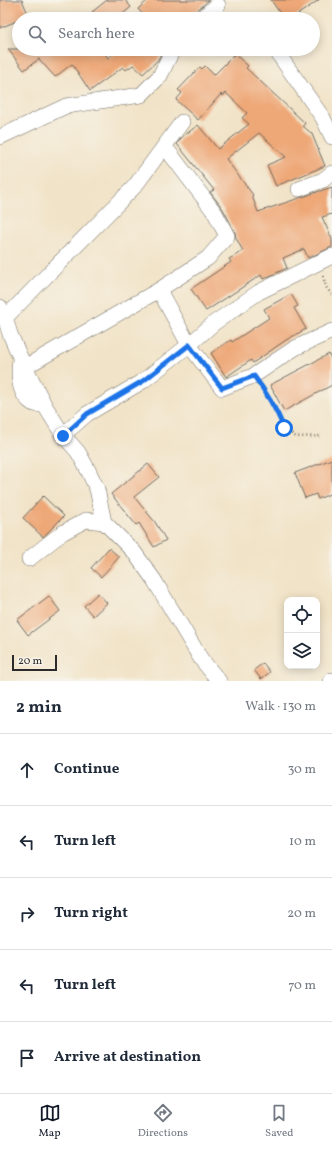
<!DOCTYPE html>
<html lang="en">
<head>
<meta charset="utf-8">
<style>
	:root { --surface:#fff; --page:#f2f2f3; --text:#1f2937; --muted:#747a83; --line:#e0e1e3; --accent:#111827 }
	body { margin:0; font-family:Vollkorn,serif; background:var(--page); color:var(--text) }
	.controls { position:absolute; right:12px; bottom:12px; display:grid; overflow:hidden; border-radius:8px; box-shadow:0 2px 10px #0003 }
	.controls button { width:36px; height:36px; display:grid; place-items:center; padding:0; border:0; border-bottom:1px solid var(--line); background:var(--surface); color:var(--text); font:20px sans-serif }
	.scale { position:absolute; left:12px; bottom:10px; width:45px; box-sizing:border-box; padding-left:4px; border:2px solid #2b2b2b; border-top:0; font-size:11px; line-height:14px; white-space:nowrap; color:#2b2b2b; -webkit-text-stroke:3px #f7f3e8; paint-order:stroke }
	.stop { position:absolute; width:12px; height:12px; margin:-9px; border:3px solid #1a73e8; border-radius:50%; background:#fff }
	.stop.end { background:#1a73e8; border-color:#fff; box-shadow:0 1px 4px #0008 }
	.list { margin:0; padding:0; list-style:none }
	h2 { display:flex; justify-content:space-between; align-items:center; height:52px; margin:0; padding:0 16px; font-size:17px }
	h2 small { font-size:13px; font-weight:400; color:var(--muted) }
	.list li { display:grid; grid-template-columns:26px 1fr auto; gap:12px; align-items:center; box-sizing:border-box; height:72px; padding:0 16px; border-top:1px solid var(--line) }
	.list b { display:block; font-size:15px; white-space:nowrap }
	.list em { font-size:13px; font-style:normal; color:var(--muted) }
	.icon { flex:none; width:22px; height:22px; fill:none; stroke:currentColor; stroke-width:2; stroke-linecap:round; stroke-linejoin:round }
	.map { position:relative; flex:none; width:332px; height:681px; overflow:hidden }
	.search { position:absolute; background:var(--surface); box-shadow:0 2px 10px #0003; left:12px; right:12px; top:12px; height:44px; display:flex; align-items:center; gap:10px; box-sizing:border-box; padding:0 14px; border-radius:22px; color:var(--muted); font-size:15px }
	.sheet { height:412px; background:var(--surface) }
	nav { display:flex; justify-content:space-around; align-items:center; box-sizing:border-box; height:56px; border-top:1px solid var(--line); background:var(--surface); font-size:11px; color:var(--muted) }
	nav a { display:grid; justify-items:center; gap:2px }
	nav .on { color:var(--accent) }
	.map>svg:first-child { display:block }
</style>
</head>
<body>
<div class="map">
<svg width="332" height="681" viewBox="0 0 332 681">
	<rect width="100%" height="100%" fill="#f7f3e8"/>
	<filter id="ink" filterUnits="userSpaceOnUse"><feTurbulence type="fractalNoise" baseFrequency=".025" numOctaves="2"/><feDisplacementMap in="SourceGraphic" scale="8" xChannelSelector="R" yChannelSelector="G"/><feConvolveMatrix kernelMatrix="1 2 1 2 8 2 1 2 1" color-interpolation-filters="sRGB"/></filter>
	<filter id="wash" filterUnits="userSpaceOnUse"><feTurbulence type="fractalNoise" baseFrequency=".012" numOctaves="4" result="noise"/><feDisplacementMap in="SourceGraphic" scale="16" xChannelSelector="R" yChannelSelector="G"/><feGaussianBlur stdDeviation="0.9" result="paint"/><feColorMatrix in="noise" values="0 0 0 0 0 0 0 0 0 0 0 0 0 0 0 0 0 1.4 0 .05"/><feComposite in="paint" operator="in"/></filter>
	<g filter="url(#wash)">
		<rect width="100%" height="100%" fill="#f1e3c7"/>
		<g id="blocks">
			<!-- building -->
			<path fill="#eea777" d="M0,0H22L29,16L19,19V20L0,28Z
				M107,0H125L131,7L117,19H97L92,12Z
				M148,0H209L190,16L188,13L182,19H147L138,9Z
				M271,0H319L291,19H284Z
				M8,49H102L108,58L119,49H163L158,60L143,74L133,65L126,70L123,67L90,91L72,64L55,77L39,59L24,70Z
				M235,54L248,66L246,68L305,123L303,126L312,134L325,166L276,186L267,165L286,157L259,133L226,159L253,195L252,196L258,212L332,187V214L322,217L332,239V247L308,258L304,249L283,258L287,268L263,279L261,275L206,311L191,289L231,262L229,259L243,251L236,238L235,232L223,209L210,192L214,190L177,144L181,138L198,125L218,149L249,124L242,118L247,113L226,93L223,96L221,94L198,120L176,100L182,93L178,90L200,67L202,69L205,66L214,75Z
				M291,294L298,306L294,308L306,329L286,340L253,363L251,360L226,377L211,353L231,340L232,342L269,318L264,309Z
				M329,354L332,361V385L284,411L270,385Z
				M332,459V493L318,499L316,494L305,498L295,473Z
				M148,464L159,477L134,497L155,522L166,540L154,547L139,523L136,525L111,494Z
				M43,496L64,516L43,537L23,518Z
				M109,548L119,557L101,577L91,568Z
				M98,593L107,603L93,616L84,606Z
				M49,596L60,611L28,635L17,620Z
				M263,663L270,672L261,679L254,670Z"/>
		</g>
	</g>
	<g filter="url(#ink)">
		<use href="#blocks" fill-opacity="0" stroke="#706b62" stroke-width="1"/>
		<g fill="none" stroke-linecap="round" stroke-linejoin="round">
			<defs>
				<path id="street" d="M200,19L218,5
					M279,55L323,118L332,137
					M0,137L66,106L141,95L160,76L173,49
					M299,189L323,180L332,173
					M159,290L189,345L222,388L253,376L295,348L332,331
					M0,307L4,314L10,334L20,357L45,406L63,435L78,452L88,470L97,489L104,522L134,552L154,580L201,659L219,681
					M5,318L135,186L182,122
					M20,359C18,374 18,394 32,403C36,405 41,405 45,406
					M25,367L159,290L208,258L227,236L215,213L169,152
					M63,435L87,414L143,381L189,345L214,323L259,292L332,256
					M29,559L62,533L86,520L104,522
					M331,681L332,680"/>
			</defs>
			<!-- street casing -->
			<use href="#street" stroke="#706b62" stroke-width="16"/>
			<!-- path -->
			<path stroke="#706b62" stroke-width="2.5" stroke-dasharray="1 3" stroke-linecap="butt" d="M323,276L326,287L332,295
				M262,387L277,411L284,428L296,437L321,436"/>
			<!-- street -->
			<use href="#street" stroke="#fff" stroke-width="15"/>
		</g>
	</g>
	<g fill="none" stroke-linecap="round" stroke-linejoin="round" filter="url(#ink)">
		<!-- route -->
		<path stroke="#1a73e8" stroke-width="5" d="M63,436L87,414L143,381L189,345L222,388L254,376C266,392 276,409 284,428"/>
	</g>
</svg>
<div class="controls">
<button><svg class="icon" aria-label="locate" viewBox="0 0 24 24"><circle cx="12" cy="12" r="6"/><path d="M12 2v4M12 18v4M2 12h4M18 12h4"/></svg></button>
<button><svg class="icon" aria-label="layers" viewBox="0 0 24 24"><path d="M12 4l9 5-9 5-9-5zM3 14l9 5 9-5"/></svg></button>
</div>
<div class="scale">20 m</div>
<div class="stop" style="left:284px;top:428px"></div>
<div class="stop end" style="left:63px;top:436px"></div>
<div class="search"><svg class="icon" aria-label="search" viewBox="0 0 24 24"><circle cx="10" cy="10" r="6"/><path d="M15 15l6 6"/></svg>Search here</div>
</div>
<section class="sheet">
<h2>2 min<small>Walk · 130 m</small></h2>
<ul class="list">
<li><svg class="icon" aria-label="ahead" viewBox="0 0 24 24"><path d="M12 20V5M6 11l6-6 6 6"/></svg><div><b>Continue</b></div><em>30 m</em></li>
<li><svg class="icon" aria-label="left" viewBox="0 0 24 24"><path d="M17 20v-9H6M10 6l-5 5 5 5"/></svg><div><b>Turn left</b></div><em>10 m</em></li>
<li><svg class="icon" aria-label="right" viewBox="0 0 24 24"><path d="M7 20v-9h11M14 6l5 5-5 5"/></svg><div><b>Turn right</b></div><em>20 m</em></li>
<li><svg class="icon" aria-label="left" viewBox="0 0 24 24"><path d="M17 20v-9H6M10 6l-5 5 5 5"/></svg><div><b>Turn left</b></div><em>70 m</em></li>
<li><svg class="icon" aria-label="arrive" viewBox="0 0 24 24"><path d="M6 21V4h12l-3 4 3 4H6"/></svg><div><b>Arrive at destination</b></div></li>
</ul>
</section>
<nav>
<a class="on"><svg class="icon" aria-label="map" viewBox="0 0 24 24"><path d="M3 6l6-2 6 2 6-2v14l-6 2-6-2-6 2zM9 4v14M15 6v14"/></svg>Map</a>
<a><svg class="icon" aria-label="directions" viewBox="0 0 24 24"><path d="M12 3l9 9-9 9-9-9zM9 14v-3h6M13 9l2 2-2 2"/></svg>Directions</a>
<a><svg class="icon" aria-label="saved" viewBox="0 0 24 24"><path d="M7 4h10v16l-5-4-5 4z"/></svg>Saved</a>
</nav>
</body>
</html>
